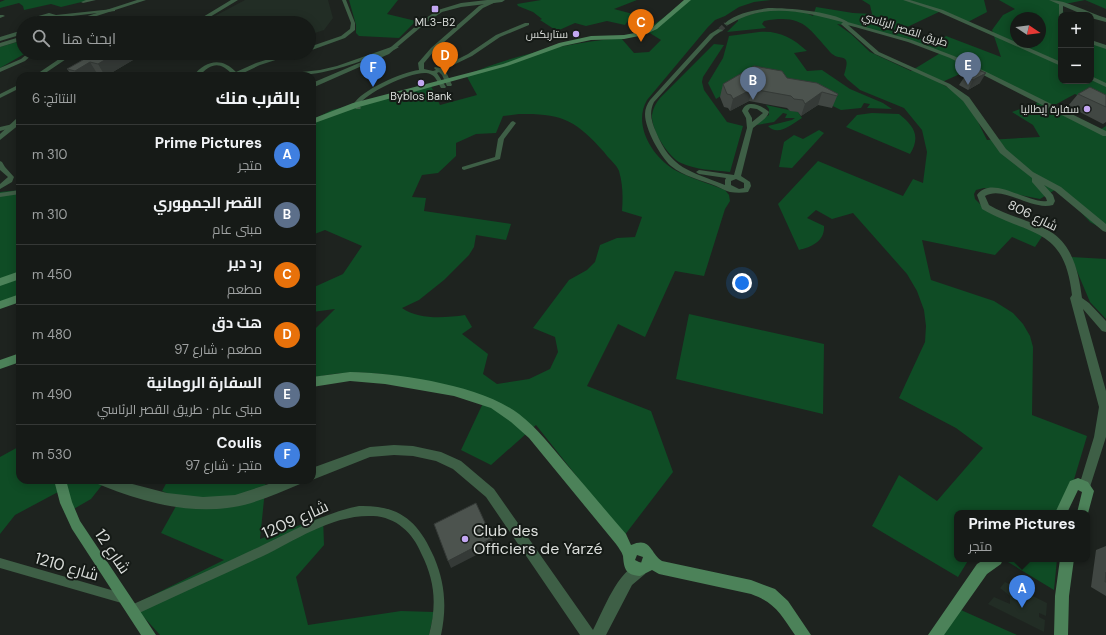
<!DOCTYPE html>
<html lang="ar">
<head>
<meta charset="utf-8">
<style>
	:root { --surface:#161a17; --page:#1f2320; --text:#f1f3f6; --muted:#9ea1a1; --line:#353836; --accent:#c3a7f2 }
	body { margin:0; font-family:"DM Sans",Cairo,sans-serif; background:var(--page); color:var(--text); direction:rtl }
	.controls { position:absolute; right:12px; top:12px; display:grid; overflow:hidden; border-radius:8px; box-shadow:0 2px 10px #0003 }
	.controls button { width:36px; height:36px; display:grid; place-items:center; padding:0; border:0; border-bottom:1px solid var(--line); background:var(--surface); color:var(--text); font:20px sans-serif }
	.compass { position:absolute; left:1010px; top:12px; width:36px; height:36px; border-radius:50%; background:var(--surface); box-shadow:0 2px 10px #0003; rotate:103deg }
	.you { position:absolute; left:742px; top:283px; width:14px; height:14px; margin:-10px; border:3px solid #fff; border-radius:50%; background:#1a73e8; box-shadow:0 0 0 6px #1a73e833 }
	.badge { display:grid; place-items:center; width:26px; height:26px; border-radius:50%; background:var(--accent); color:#fff; font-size:13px; font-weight:700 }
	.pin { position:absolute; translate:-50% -33px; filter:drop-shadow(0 1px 2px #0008) }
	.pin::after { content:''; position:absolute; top:21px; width:14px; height:12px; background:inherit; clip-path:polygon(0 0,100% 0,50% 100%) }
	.popup { position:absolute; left:954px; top:510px; width:136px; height:52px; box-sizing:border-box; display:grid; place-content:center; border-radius:8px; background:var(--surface); filter:drop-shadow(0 1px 3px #0005); font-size:13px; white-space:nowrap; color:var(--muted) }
	.popup b { font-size:15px; color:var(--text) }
	.popup::after { content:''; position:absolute; left:50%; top:100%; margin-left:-8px; border:8px solid transparent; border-top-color:var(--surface) }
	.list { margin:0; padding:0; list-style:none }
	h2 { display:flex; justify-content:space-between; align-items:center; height:52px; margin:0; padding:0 16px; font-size:17px }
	h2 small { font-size:13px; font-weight:400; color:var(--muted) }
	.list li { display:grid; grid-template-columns:26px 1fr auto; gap:12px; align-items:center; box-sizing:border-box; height:60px; padding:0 16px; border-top:1px solid var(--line) }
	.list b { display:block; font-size:15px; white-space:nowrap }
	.list p { margin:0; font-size:13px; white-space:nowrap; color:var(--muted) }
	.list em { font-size:13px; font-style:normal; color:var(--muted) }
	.icon { flex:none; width:22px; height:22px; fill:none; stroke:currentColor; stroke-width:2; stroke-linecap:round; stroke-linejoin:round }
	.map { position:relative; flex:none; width:1106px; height:635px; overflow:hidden; direction:ltr }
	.search { position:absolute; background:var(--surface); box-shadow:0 2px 10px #0003; left:16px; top:16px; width:300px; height:44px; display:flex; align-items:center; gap:10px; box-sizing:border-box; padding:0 14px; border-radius:22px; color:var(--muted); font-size:15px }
	.panel { position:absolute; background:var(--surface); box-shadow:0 2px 10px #0003; left:16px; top:72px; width:300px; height:412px; border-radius:12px; direction:rtl }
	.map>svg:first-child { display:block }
</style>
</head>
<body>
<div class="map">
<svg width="1106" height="635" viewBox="0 0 1106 635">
	<rect width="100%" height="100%" fill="#1e231f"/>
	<!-- built -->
	<path fill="#222d25" d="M245,0H328L333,18L324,30L309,35V23H219L215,16Z
		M1005,582L1047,603L1046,616L1039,613V617L1045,620L1044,632L988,604L994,597L1010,604V596L1000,588Z"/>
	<!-- green -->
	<path fill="#0f4c25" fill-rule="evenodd" d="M5,0H90L61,7L51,4L24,10L23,6L19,3L0,8V2Z
		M349,0H398L387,14L416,21L399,38L359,36L356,33V25Z
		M541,0H637L614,9L633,14L625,25L607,21L586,26L575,23L557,31L540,20L542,19L533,12L518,6L517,4Z
		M690,0H771L754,2L739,7L725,16L715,20L708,27L647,100C633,124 651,155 673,169C689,178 708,183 725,190L729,195L730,201L725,209L704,276L675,271L645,337L618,324L587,386L651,411L673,472L624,536L536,425L491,465L461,450L484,401C424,382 376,363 312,378V332L335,309L312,312V288L343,274L362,246L325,230L312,235V199L315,195L312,190V120L332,110L431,86L440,105L477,95L466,75C516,54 568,43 621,38L634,53L649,52L661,40L645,30C661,21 673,9 690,0ZM519,114C561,113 576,120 604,152C608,158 617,165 619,171C623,185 623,197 622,211L642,217L635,237L617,238L600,245L595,262L587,270L569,280L533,328L555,337L558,352L550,369L529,379L497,384L483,374L488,354L462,334L472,327L465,315C445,318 419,320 402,308L419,300L444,280L469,255L474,247L476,235L506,240L511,224L424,211L426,198L412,197L422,175L438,173L456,156V143L476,134L496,133L503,116Z
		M862,0H1106V9L1085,0L1060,5L1065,15H1061V81H1091V41L1106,46V109L1075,94L1051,107L1098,131L1106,126V231L1090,222L1058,188L1040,199L984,188L976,190L974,194L975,199L983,207L1045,232L1035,247L1012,237L995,255L922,240L931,280L994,301L1013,313L1023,324L1030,336L1033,347L1032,415L1087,436L1064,513H957V559H969L958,577L872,526L899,475L937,501L983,448L956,428L899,398L925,342L926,326L924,310L917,291L907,274L853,213L832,219L816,210L807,218L824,226C825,241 812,247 799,250L778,204L818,161L903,196L913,179L923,183L927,152L922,130L904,108L860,90L847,79L844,75C852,50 840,63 830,52C807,26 802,14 764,21L762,24L766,28L727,32L738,21V18L771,9L804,12L813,16L816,7L853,13L872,14L870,5ZM984,0H999L1015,9L1003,15L992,30L1001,57L946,36L935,47L903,29L941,11L966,23L987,12ZM1016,18H1040V42H1016ZM837,24L864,28L942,52L911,71L870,52L851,34ZM973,68L1039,102L1012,112L1033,125L1040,137L987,140C983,133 980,125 976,118C967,103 956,91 940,83Z
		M759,32C778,30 793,38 807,51L794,53L807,71L822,70L850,89L883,103L892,109L867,108L870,104L864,103L861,108L841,110L812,96L729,91L716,99L708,83L723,58L729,36Z
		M20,41L23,44V53H26L0,68V47Z
		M714,44L724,45L703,77L702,82L704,90L727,122L743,126L730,172C714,170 696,170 681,163C668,157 651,130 652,115C653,108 656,103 660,98Z
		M766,105L798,112L802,118C792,124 778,137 768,126L792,120L795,118H785L787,114L783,113L774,122L757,125L759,120L769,115V109Z
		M872,113L899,114C914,126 921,136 910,154L846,127L857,115Z
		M819,130L824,133L792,168L779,167L784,142L794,135L803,139Z
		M20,190V300L0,305V192Z
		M1071,257L1106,259V319L1090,302Z
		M689,314L824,344L823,414L676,379Z
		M20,446V480H106L91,499L65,514L58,492L15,515L0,534V457Z
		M168,480H266L260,539L323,517L324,545L296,577L308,625L401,611L434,612L429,635H160L133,605L224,560L161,533L180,499L162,491Z
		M1003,559H1057L1054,590Z
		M952,606L1017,635H933Z"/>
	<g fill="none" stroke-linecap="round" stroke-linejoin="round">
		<!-- minor-tunnel -->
		<path stroke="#3a3f3b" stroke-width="5" stroke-dasharray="5 2.5" stroke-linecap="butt" d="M720,30L726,24"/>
		<!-- minor -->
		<path fill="#3e5f46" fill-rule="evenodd" d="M86,0H96L83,3L81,2Z
			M342,0H346L355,23V30L345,38L309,51V47L341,36L350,29L351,23Z
			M494,0L498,1L483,8L435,50L424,63V69L433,71L436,70L434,68L435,67L440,68L468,54L496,35L525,23H529V25L500,37L472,56L443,70L447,74L452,85L451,86H447L442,75L439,72L437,73L446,87L445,88H441C438,83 436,76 430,74C417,68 365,93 359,105L361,108L360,109H356L353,105C361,90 402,72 419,70L418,63L431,48L479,6Z
			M903,0H910L943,10L1061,62V66L939,12Z
			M1059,3L1063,4V15H1061V18L1059,17Z
			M768,8C789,8 831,11 848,22L846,23C804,12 767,1 728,25L724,24C736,13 752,11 768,8Z
			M113,9L115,10V11L55,18L48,16L30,20L28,19L49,13L56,15Z
			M0,15H3L5,16L0,18Z
			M718,29L723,30L714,36L654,102C649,112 651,121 656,132C671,169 690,171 725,185V180L726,178L699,174L696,172L699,170L734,175L747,128L746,118L742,111C746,99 761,105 768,111L769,112C767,119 758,123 753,128L741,176L750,182L751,186L748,192C742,193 736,193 730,192C726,191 721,188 716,186C701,180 683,176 671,166C660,156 645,129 645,114C645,109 647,104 650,100L710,34ZM750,108L757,109L763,113L752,122V118L748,111ZM736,179L744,183V188L739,189L731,185V181Z
			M23,30V34L0,41V37Z
			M1091,40L1106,45V49L1091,44Z
			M394,46L399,47C392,52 381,54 373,57C339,69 317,76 281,76L284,74L320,70L337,66Z
			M28,53H34L25,61L0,72V68L21,59Z
			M68,53H75L41,76H34Z
			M288,53H297L260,65L237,76H230L232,74C220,61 211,63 199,76H193C206,60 222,57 236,72L256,63Z
			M1091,76L1106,83V87L1091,80Z
			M20,84V88L0,98V94Z
			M513,121L516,123L504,139L500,159L464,170L462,169V167L495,157L498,139L511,122Z
			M13,124L15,125V127L0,131V127Z
			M0,161L2,162L5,167L14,177L12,182L0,189V184L8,177L0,170Z
			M20,190V194L0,197V193Z
			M359,506C400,505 418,521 434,557C445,583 447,607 441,635H429C437,604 435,581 421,553C413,533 396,517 373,516C333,514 296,540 261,557C220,576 178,595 137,614L133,616L129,614L127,610L129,606C174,586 219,566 263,545C295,530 324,513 359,506Z
			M0,558L125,594L129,595L130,599L129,603L125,604L0,568Z"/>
		<!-- tertiary -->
		<path fill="#3e5f46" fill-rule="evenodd" d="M137,0H146L75,23H66Z
			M231,0H238L200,23H193Z
			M487,0H505L502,2L461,7L442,12L427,22L389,54L312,88V83L385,52L423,20L438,10L461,3Z
			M1049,0C1068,0 1088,13 1106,18V22L1091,18V15H1084Z
			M844,21L912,40L954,56L1106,131V136H1103L950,58L908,42L848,25L879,52L950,84L969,97L1006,149L1033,172L1061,187L1106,224V232L1103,231L1055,191L1044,185L1053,195L1055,201L1053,205C1030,211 1004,185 985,196L989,205C1009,217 1035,221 1054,234C1074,249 1079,275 1082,298L1089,303L1106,321V332L1102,331L1083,309L1106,391V437L1089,490L1085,492L1081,490L1079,486L1094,437L1099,407L1070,298L1072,295C1064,226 1031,237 982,209L977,195C992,174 1027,204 1047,201L1046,198L1032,182V178L1000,153L963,101L946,86L875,54L842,25L841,24Z
			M23,36V40L0,47V43Z
			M17,118H20V124L0,140V134Z
			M394,445L413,446L441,452L461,461L494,489L593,630C604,609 617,572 640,562L645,564L647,569L645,574L632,585L606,635H580L486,497L453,469L436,461L413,456L394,455L370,457L312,480V468L370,447Z
			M96,480H117L167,493L203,497L235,495L281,480H302L300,484C279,493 257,503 234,507C188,515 140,501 98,484Z"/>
		<!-- secondary -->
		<path fill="#4c8259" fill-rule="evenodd" d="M684,0H691L657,29L644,35L624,39L591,40L563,46L507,66L359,107L312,124V119L353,103L503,64L559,43L591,36L624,35L640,32L653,27Z
			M20,271V279L0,286V278Z
			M20,294V302L0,309V301Z
			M20,353V362L0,369V360Z
			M350,372C398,373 481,385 519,414C537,428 552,447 567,465C587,488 606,511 626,534L631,545C651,536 650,553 662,561L751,580L775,589L788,601L811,635H795C781,615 776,603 751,594L659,574L652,570L640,576C625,575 624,568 623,556C622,552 618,547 616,544L529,438L511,422L491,408L454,396L385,384L350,381L312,387V377ZM637,555L643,557L641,563L635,560Z
			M1078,478L1088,482L1094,491L1087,517V513H1077L1082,492L1078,490L1067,513H1055L1070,481Z
			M54,480H66L72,502L80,521L156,635H141L72,529L60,503Z
			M985,559H1003L1001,564L987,574L944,635H928L977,564Z
			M1060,559H1074L1069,596L1068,635H1054L1055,596Z"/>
	</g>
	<!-- wall -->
	<path fill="#414743" d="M95,53L133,60L106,76H103L98,75L96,76H72L67,69Z
		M970,70L980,83L968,90L959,85L965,76L967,74Z
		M787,78L838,94L832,108L818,105L801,116L798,112L790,111L787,108L749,101L730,111L728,108L724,107L720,97L723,84Z
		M1078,94L1106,95V122L1103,124L1068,106Z
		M1106,546V596L1091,587L1096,550Z"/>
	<!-- shaded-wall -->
	<path fill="#353a37" d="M116,53H129L133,60L106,76H105L98,64Z
		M90,62L98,75L96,76H78L75,71Z
		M986,73L980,83L968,90L973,80Z
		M752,89L749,101L730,111L733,99Z
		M822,92L818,105L801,116L805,104Z
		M492,538L494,546L451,568L448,561Z"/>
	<!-- building -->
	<path fill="#4c534e" stroke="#353a37" d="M95,53H116L98,64L90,62L75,71L67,69Z
		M754,66L782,71L787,78L817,83L838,94L837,96L822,92L805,104L803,100L794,99L791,96L752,89L733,99L731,95L727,94L723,84Z
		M976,69L986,73L973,80L965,76L971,73L970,70Z
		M1090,87L1106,95V107L1078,94Z
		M476,503L492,538L448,561L434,524Z
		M1106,572V582H1105Z"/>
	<!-- markers -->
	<g fill="#c3a7f2" stroke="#151a16" stroke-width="1.5">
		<rect x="431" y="5" width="8" height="8" rx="2"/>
		<circle cx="576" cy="34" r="4"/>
		<circle cx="421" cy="83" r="4"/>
		<circle cx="1087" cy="109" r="4"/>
		<circle cx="465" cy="539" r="4"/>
	</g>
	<g text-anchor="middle" stroke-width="4" stroke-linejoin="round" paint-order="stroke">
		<!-- far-poi labels -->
		<g font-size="11" fill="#daddda" stroke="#151a16">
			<text x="435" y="26">ML3-B2</text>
			<text x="568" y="38" text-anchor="end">ستاربكس</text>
			<text x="421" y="100">Byblos Bank</text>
			<text x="1079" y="113" text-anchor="end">سفارة إيطاليا</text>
		</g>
		<!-- far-street labels -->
		<g font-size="11" fill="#daddda" stroke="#151a16">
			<text transform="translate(905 29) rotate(18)" y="4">طريق القصر الرئاسي</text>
		</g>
		<!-- street labels -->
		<g font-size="13" fill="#daddda" stroke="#151a16">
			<text transform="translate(1033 215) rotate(26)" y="5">شارع 806</text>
		</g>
		<!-- near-street labels -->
		<g font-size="16" fill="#daddda" stroke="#151a16">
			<text transform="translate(295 519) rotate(-24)" y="6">شارع 1209</text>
			<text transform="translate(113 551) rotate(56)" y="6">شارع 12</text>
			<text transform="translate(67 566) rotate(16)" y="6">شارع 1210</text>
		</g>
		<!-- near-poi labels -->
		<g font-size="16" fill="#daddda" stroke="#151a16" text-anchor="start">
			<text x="473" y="536">Club des<tspan x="473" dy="18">Officiers de Yarzé</tspan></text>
		</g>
	</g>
</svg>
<div class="controls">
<button>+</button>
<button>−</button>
</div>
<svg class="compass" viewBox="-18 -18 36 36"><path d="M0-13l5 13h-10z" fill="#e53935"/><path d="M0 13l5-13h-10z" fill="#9ea1a1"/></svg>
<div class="you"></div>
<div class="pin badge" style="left:1022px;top:608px;background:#3f7fe0">A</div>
<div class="popup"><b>Prime Pictures</b>متجر</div>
<div class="pin badge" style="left:753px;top:100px;background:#5c6f8a">B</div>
<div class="pin badge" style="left:641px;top:42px;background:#e8710a">C</div>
<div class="pin badge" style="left:445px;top:75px;background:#e8710a">D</div>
<div class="pin badge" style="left:968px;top:85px;background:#5c6f8a">E</div>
<div class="pin badge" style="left:373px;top:87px;background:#3f7fe0">F</div>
<div class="search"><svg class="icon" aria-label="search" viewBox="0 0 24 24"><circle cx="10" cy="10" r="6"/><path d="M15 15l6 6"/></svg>ابحث هنا</div>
<section class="panel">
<h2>بالقرب منك<small>النتائج: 6</small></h2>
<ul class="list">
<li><span class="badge" style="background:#3f7fe0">A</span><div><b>Prime Pictures</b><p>متجر</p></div><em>310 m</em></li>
<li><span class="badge" style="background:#5c6f8a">B</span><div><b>القصر الجمهوري</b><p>مبنى عام</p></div><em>310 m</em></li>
<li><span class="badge" style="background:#e8710a">C</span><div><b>رد دير</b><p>مطعم</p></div><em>450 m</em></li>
<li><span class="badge" style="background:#e8710a">D</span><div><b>هت دق</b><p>مطعم · شارع 97</p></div><em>480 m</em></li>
<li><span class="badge" style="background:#5c6f8a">E</span><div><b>السفارة الرومانية</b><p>مبنى عام · طريق القصر الرئاسي</p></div><em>490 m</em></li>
<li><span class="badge" style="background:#3f7fe0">F</span><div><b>Coulis</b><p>متجر · شارع 97</p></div><em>530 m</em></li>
</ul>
</section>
</div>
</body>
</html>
